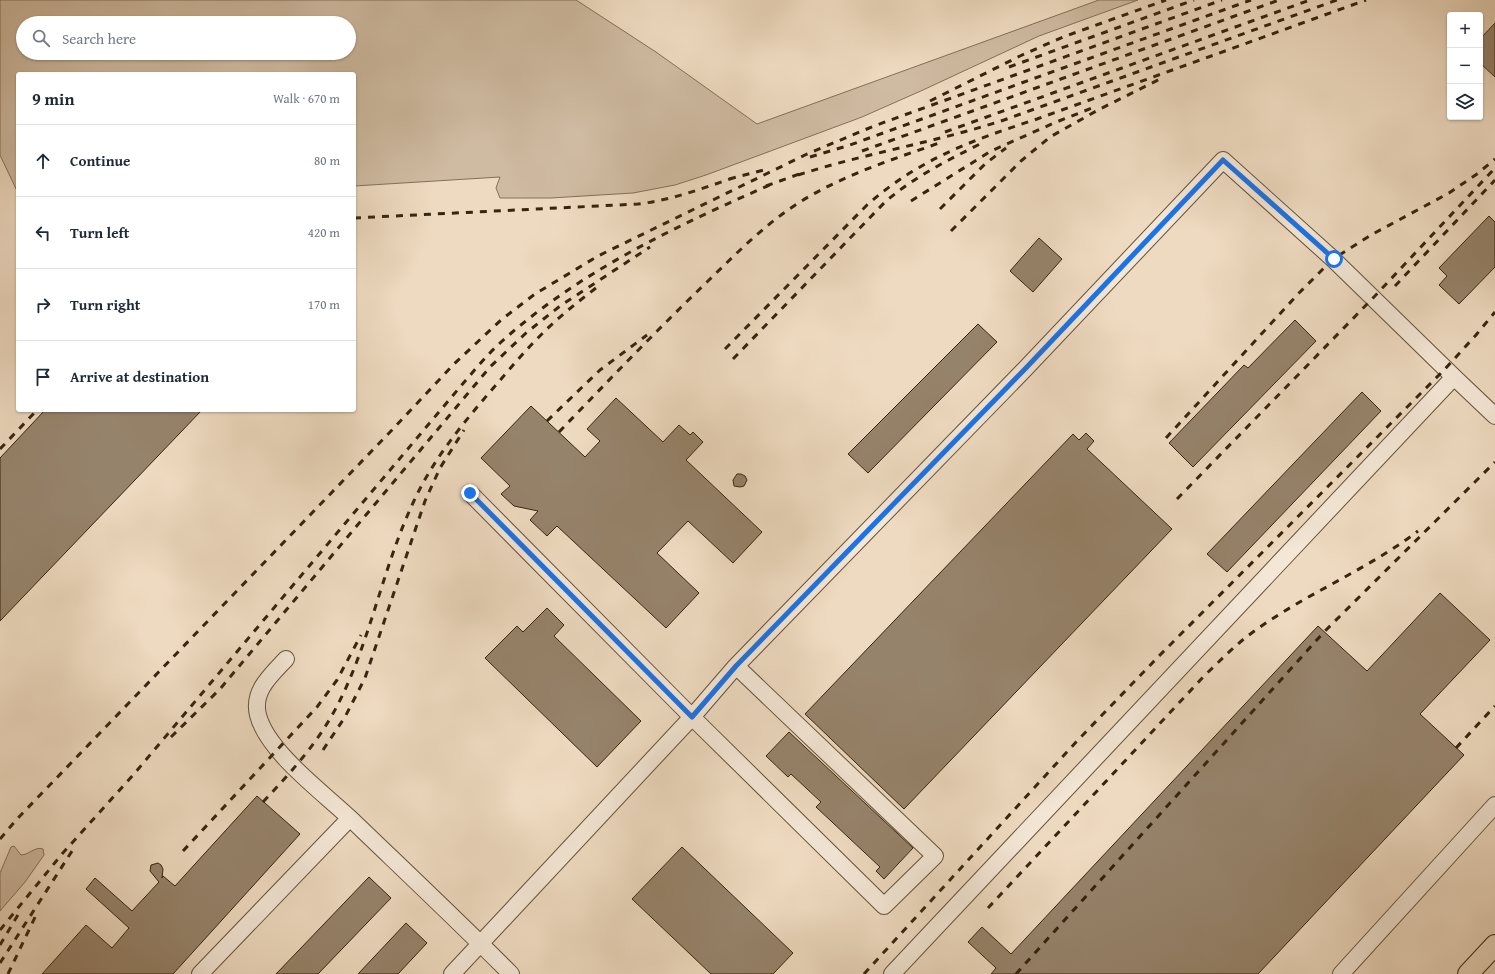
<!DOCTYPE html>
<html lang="en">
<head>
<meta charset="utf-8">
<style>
	:root { --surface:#fff; --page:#f6f6f7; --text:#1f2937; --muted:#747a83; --line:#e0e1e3 }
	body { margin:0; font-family:"Gentium Book Plus",serif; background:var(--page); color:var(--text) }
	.controls { position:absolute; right:12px; top:12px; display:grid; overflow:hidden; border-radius:4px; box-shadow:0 1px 3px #0004 }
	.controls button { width:36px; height:36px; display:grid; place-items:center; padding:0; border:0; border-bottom:1px solid var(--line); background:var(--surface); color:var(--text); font:20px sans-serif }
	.stop { position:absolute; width:12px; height:12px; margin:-9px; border:3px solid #1a73e8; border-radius:50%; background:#fff }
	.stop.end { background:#1a73e8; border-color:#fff; box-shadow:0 1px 4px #0008 }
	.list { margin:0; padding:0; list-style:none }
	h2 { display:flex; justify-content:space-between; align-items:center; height:52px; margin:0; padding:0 16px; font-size:17px }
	h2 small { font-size:13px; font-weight:400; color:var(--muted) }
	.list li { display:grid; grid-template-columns:26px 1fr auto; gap:12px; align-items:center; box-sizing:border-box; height:72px; padding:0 16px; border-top:1px solid var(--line) }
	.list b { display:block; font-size:15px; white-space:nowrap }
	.list em { font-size:13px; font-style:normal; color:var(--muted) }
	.icon { flex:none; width:22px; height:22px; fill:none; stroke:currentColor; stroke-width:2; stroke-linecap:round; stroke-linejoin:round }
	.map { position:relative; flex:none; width:1495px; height:974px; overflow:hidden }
	.search { position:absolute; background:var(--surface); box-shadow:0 1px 3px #0004; left:16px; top:16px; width:340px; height:44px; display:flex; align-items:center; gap:10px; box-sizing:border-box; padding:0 14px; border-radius:22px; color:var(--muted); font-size:15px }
	.panel { position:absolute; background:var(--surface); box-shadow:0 1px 3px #0004; left:16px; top:72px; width:340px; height:340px; border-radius:4px }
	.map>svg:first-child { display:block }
</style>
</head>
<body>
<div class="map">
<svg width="1495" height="974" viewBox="0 0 1495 974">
	<rect width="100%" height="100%" fill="#eedac0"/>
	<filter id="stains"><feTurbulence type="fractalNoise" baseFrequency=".005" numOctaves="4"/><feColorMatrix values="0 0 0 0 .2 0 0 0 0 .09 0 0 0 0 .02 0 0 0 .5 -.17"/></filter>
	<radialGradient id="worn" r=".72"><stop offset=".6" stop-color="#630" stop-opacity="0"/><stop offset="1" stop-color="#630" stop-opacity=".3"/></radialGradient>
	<!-- green -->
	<path fill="#cfbba2" stroke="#837058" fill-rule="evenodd" d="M0,0H576L656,52L757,124L1099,0H1138L1039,36L923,90L862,117L706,175L675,185L633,193L551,198H500L496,188L500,177L354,186V74H18V193L0,155ZM23,23H349V53H23Z
		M14,846L21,855C29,855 35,846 43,849L44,855L25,882L0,911V873L11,847Z"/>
	<!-- building -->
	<path fill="#96836b" stroke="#37240f" d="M1495,23V77L1480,63V39Z
		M1489,216L1495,222V267L1459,304L1439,285L1447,276L1439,268Z
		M1039,238L1062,259L1033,292L1010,271Z
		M1295,320L1316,341L1193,467L1169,443L1244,365L1248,368Z
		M978,324L997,342L868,473L848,454Z
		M1362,392L1381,411L1227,572L1207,554Z
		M616,398L663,442L679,425L690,435L693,432L703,442L686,460L762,532L733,563L688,521L657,553L699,593L666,628L557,526L547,536L530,520L538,511L514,506L501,494L510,486L481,458L531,406L585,457L600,441L587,429Z
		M45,410H202L0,621V458Z
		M1086,433L1094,441L1087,449L1172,529L904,809L805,714L1073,434L1079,440Z
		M737,474H741L745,476L747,480L744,486L740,487L734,486L733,480Z
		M1440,593L1490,640L1420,714L1464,755L1258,974H991L996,968L968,942L982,927L1011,954L1318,626L1367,671Z
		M547,608L564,625L554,636L641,721L597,767L485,658L517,626L523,632Z
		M789,732L913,848L884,879L876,871L880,867L816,807L821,802L791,774L788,777L766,756Z
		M257,796L300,834L173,974H42L86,925L112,948L129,928L86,889L95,878L132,911L159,882L150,871L151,865L158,863L161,865L163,869L162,878L163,876L175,886Z
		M682,847L793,953L773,974H711L632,899Z
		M369,877L391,898L318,974H276Z
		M406,923L427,943L398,974H358Z"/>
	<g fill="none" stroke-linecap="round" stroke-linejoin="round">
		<defs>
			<path id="minor" d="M470,493L692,717L884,906L935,856L736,666
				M286,659C271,675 252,691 258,715C267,752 325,794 352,820C405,871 459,922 511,974
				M200,974L350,818
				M452,974L692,717L736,666L1025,369L1223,160L1333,259L1454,377L1495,416
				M892,974L1454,377
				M1341,974L1495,805"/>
			<path id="major" d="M1468,974L1495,945"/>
		</defs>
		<!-- minor casing -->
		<use href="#minor" stroke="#65523b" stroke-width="18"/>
		<!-- major casing -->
		<use href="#major" stroke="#37240f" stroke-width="22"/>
		<!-- minor -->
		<use href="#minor" stroke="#f4e7d6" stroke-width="16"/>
		<!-- major -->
		<use href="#major" stroke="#eedac0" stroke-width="20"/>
		<!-- rail -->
		<path stroke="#37240f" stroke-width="3" stroke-dasharray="7 7" stroke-linecap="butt" d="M1009,67L1194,0
			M930,101L1020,56L1063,37L1166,0
			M945,132L1310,0
			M862,151L1279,0
			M810,157L850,145L1251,0
			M798,175C866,153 937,142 1004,120L1337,0
			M729,179L768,169
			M766,186L802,173
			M911,201L991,151L1054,123L1092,108
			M940,209L985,164L1006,148
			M354,218L638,204C671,200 701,189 733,178
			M951,231L1021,161L1050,137L1098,110L1164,77
			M1395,286L1495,180
			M725,349L867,205C919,159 973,140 1037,119L1366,0
			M733,359L885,202C914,177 948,160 982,143
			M547,421L600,370L647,335
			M559,432C608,381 657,330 708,281C737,253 765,224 800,202C843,175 894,159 942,142
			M1166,438L1299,293L1333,259L1371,235L1449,193L1477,174L1495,159
			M0,449L37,410
			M1177,499L1373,298L1495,168
			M171,737L220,689L490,367L526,333L560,306L650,247
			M1456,748L1495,706
			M323,750L345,717L365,678L425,501L440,468L464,430
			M263,802C291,772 317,744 336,708C370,644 382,569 413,503C432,461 460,427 489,393C505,375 520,356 537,339C555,320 575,304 596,288
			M0,839L17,819L391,431L454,364L501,320L535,294L598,256L807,154L874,126L1222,0
			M183,851L317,707L337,680L361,635
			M988,908L1205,675C1221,660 1235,645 1253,632C1305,594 1367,570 1418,531
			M0,930L62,854L134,774L460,387C473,372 486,356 500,343C578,272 676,226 772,184
			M0,945L19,913
			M0,963L74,848
			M8,974L38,911
			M864,974L1077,741L1159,656L1445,369L1476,335L1495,312
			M1016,974L1324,632L1495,462"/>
	</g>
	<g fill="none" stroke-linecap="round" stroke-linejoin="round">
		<!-- route -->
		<path stroke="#1a73e8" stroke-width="5" d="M470,493L692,717L736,666L1025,369L1223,160L1334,259"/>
	</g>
	<rect width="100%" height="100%" filter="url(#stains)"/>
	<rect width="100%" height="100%" fill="url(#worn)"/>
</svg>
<div class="controls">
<button>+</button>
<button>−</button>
<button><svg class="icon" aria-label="layers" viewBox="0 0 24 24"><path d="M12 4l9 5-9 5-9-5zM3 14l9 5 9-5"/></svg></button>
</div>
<div class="stop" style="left:1334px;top:259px"></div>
<div class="stop end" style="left:470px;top:493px"></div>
<div class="search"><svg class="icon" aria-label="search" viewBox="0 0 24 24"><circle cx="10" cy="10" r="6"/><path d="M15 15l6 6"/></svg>Search here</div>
<section class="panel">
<h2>9 min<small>Walk · 670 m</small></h2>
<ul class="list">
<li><svg class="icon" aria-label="ahead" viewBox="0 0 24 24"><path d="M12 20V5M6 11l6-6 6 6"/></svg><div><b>Continue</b></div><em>80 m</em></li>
<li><svg class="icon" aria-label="left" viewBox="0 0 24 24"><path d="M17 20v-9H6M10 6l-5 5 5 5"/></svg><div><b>Turn left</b></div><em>420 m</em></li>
<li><svg class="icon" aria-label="right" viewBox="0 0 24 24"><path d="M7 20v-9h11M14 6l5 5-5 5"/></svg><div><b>Turn right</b></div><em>170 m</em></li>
<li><svg class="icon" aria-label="arrive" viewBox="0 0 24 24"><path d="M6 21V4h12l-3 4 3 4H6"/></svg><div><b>Arrive at destination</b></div></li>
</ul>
</section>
</div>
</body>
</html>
